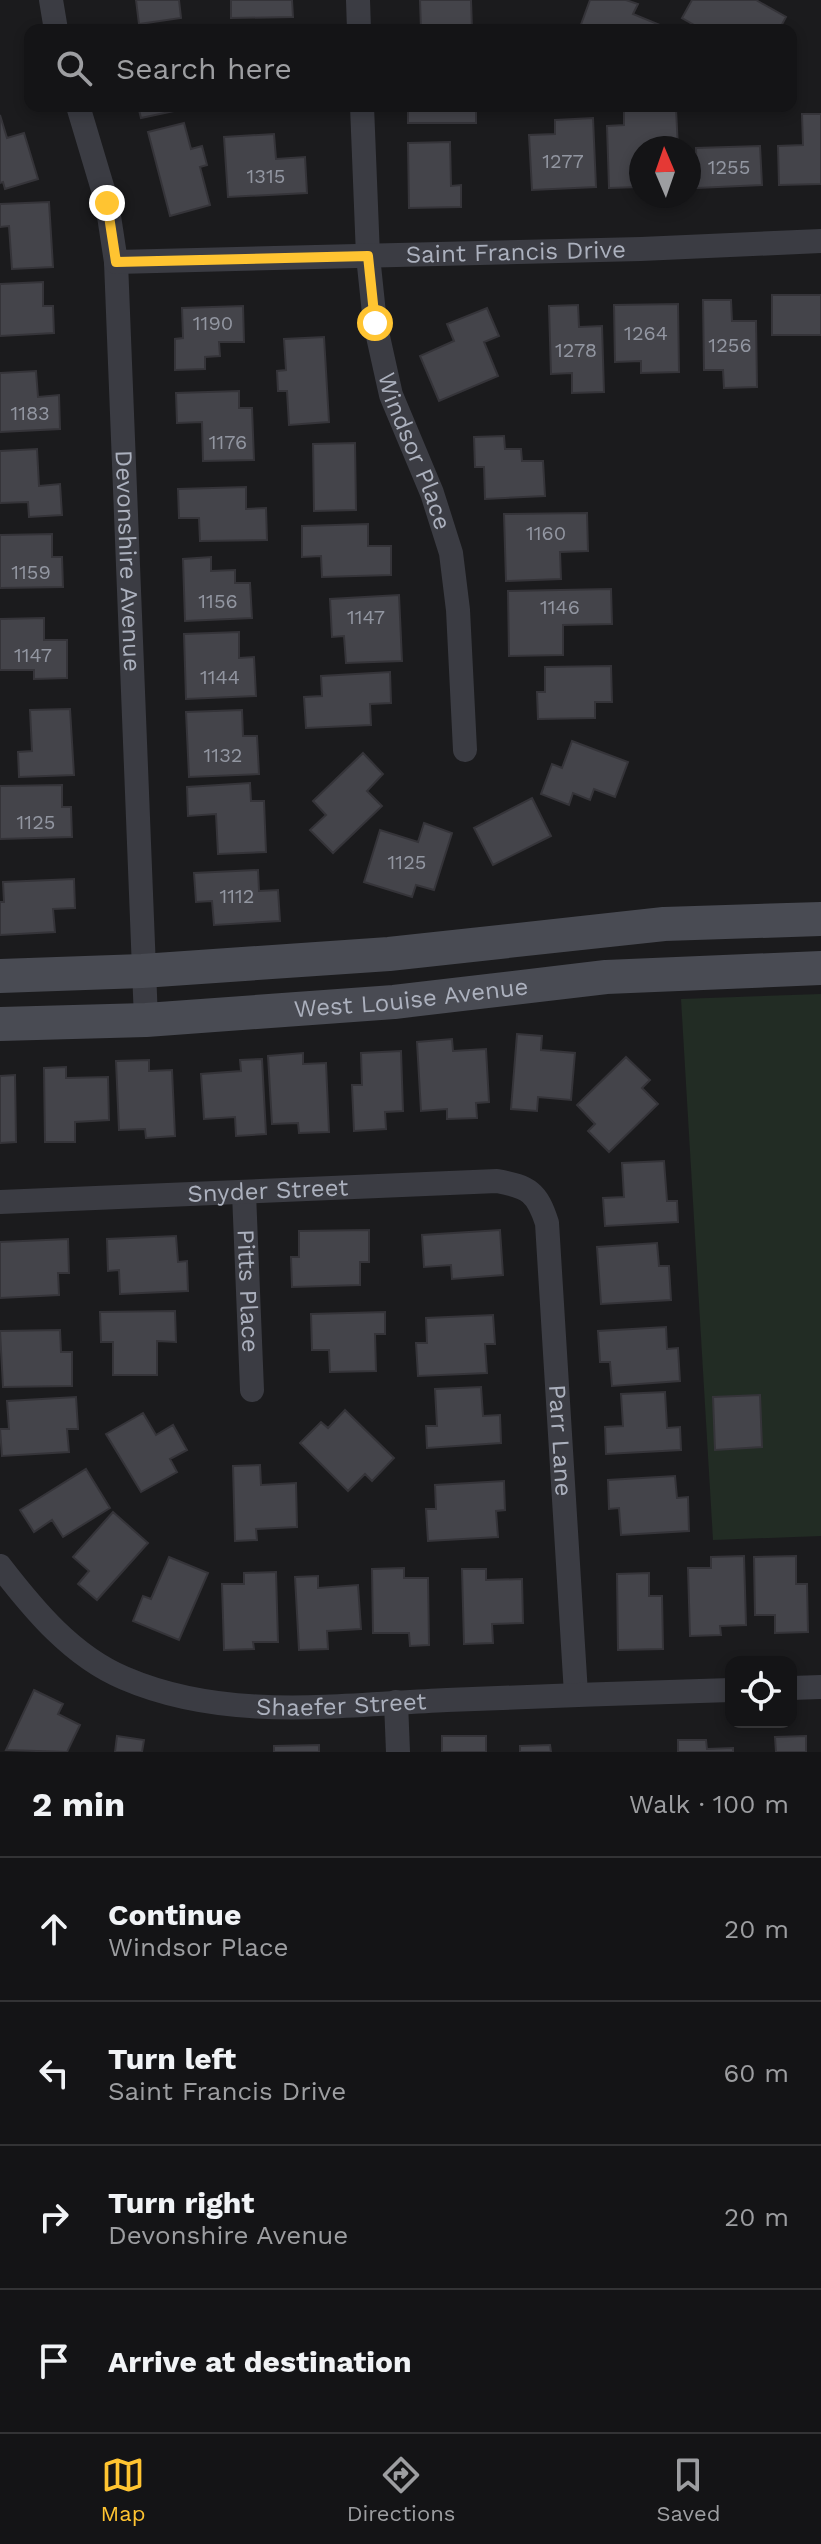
<!DOCTYPE html>
<html lang="en">
<head>
<meta charset="utf-8">
<style>
	:root { --surface:#141416; --page:#212123; --text:#f1f3f6; --muted:#9d9ea1; --line:#333335; --accent:#ffc431 }
	body { margin:0; font-family:"Work Sans",sans-serif; background:var(--page); color:var(--text) }
	.controls { position:absolute; right:24px; bottom:24px; display:grid; overflow:hidden; border-radius:16px; box-shadow:0 4px 12px #0003 }
	.controls button { width:72px; height:72px; display:grid; place-items:center; padding:0; border:0; border-bottom:2px solid var(--line); background:var(--surface); color:var(--text); font:40px sans-serif }
	.compass { position:absolute; left:629px; top:136px; width:72px; height:72px; border-radius:50%; background:var(--surface); box-shadow:0 4px 12px #0003; rotate:358deg }
	.stop { position:absolute; width:24px; height:24px; margin:-18px; border:6px solid #ffc431; border-radius:50%; background:#fff }
	.stop.end { background:#ffc431; border-color:#fff; box-shadow:0 2px 8px #0008 }
	.list { margin:0; padding:0; list-style:none }
	h2 { display:flex; justify-content:space-between; align-items:center; height:104px; margin:0; padding:0 32px; font-size:34px }
	h2 small { font-size:26px; font-weight:400; color:var(--muted) }
	.list li { display:grid; grid-template-columns:52px 1fr auto; gap:24px; align-items:center; box-sizing:border-box; height:144px; padding:0 32px; border-top:2px solid var(--line) }
	.list b { display:block; font-size:30px; white-space:nowrap }
	.list p { margin:0; font-size:26px; white-space:nowrap; color:var(--muted) }
	.list em { font-size:26px; font-style:normal; color:var(--muted) }
	.icon { flex:none; width:44px; height:44px; fill:none; stroke:currentColor; stroke-width:2; stroke-linecap:round; stroke-linejoin:round }
	.map { position:relative; flex:none; width:821px; height:1752px; overflow:hidden }
	.search { position:absolute; background:var(--surface); box-shadow:0 4px 12px #0003; left:24px; right:24px; top:24px; height:88px; display:flex; align-items:center; gap:20px; box-sizing:border-box; padding:0 28px; border-radius:16px; color:var(--muted); font-size:30px }
	.sheet { height:680px; background:var(--surface) }
	nav { display:flex; justify-content:space-around; align-items:center; box-sizing:border-box; height:112px; border-top:2px solid var(--line); background:var(--surface); font-size:22px; color:var(--muted) }
	nav a { display:grid; justify-items:center; gap:4px }
	nav .on { color:var(--accent) }
	.map>svg:first-child { display:block }
</style>
</head>
<body>
<div class="map">
<svg width="821" height="1752" viewBox="0 0 821 1752">
	<rect width="100%" height="100%" fill="#1b1b1d"/>
	<!-- green -->
	<path fill="#222c24" d="M821,994V1536L713,1540L681,999Z"/>
	<!-- building -->
	<path fill="#44444a" stroke="#353439" stroke-width="2" d="M136,0H179L181,18L139,24Z
		M231,0H292L293,17L231,18Z
		M420,0H471L472,30H421Z
		M590,0H626L638,4L633,14L660,25L658,30H579Z
		M692,0H756L786,17L779,30H703L682,18Z
		M138,106H193V107L141,118Z
		M408,106H476V123H408Z
		M676,109L678,148H641V161L638,162L639,187L609,188L607,126L624,125V111Z
		M802,114H821V184L779,185L778,146L803,145Z
		M0,115L7,138L24,133L38,179L5,189L3,182L0,183Z
		M593,118L596,187L532,190L529,135L555,134V120Z
		M184,123L191,149L202,146L207,165L200,167L210,205L170,216L148,132Z
		M274,134L276,159L305,157L307,193L228,197L224,137Z
		M450,142L451,186L461,185V207L409,208L408,143Z
		M760,146L762,185L697,188L696,148Z
		M49,202L53,267L12,269L9,226L0,227V204Z
		M43,282V306H53L54,333L0,336V284Z
		M772,295H821V335H772Z
		M703,300H731L732,321H756L757,387L724,388L723,370H704Z
		M678,304L679,372L641,373V361L615,362L614,305Z
		M578,305L579,327L602,326L604,392L572,393V373L551,374L549,306Z
		M243,306L244,342H219L220,356L205,357V369L175,370V339L183,338L182,308Z
		M487,308L499,336L484,342L498,376L439,401L420,356L454,341L447,324Z
		M324,337L329,422L289,425L287,391H278L277,371L286,370L284,339Z
		M36,371L38,397L59,395L60,429L0,432V373Z
		M239,391V408H252L254,460L203,461L202,422L177,423L176,393Z
		M504,436L505,449H521L522,461H543L545,496L485,499L484,467H475L474,437Z
		M355,443L356,510L314,511L313,444Z
		M37,449L39,486L60,484L62,515L29,517L28,502L0,503V451Z
		M246,487V509L266,508L267,540L200,541L199,518H179L178,489Z
		M587,513L588,551L560,552L561,579L506,581L504,514Z
		M368,524V546H391V575L322,577L321,556L302,557V526Z
		M52,534V557H62L63,587L0,588V535Z
		M211,557V571L235,570V583H250L252,618L185,621L183,559Z
		M611,589L612,624L563,625V655L509,656L508,591Z
		M399,595L402,661L346,663L344,636L332,637L330,599Z
		M44,618V640H67V678L34,679V670H0V619Z
		M239,632V658L254,657L256,696L186,699L184,634Z
		M611,666L612,702H595V718L538,719L537,692H545V667Z
		M390,672L391,703L370,704L371,725L306,728L304,697L322,696L321,676Z
		M70,709L74,775L19,777L18,752L32,751L30,710Z
		M242,710L243,736H257L259,774L189,777L186,712Z
		M572,741L628,762L615,797L594,789L590,800L573,793L569,805L541,794L552,764L562,768Z
		M363,753L383,774L367,791L382,806L333,853L310,830L326,815L313,801Z
		M250,783L251,801H264L266,852L218,854L216,814L188,816L187,787Z
		M62,785V807H71L72,837L0,839V786Z
		M532,798L551,836L493,865L474,828Z
		M424,823L452,833L434,890L416,885L412,897L364,882L380,830L418,842Z
		M258,870L259,891L278,890L280,921L214,925L212,901L196,902L194,873Z
		M74,879L75,908L53,909L55,932L0,935V902H4L3,882Z
		M517,1034L542,1036L541,1050L575,1053L571,1100L538,1097L537,1111L511,1109Z
		M452,1039L453,1051L486,1049L489,1102L476,1103L477,1118L447,1119V1109L421,1111L417,1042Z
		M401,1051L403,1111L385,1112L386,1129L354,1131L352,1085H362L361,1053Z
		M303,1053V1064L326,1063L329,1132L299,1133L298,1123L272,1124L268,1056Z
		M626,1057L650,1080L642,1088L658,1104L609,1152L588,1131L595,1124L577,1105Z
		M262,1059L266,1134L236,1136L235,1117L204,1119L201,1074L241,1071L240,1060Z
		M149,1060V1071L172,1070L175,1136L146,1138L145,1129L119,1130L116,1061Z
		M66,1067V1078L108,1077L109,1120L75,1122V1142H45L44,1068Z
		M15,1075L16,1142L0,1143V1076Z
		M664,1161L667,1201H677L678,1222L605,1226L603,1198L624,1197L622,1163Z
		M369,1230V1262H360V1285L292,1287L291,1257H299V1231Z
		M500,1230L503,1275L452,1279L451,1265L424,1267L422,1235Z
		M176,1236L178,1262L187,1261L188,1291L120,1294L119,1270L108,1271L107,1239Z
		M68,1239L69,1273H58L59,1295L0,1298V1242Z
		M657,1243L659,1266H669L671,1300L601,1304L597,1247Z
		M175,1311L176,1342L157,1341V1375H113V1342H101L100,1312Z
		M385,1312V1334H375L376,1371L330,1372L329,1350H312L311,1314Z
		M493,1315L495,1344H485L487,1373L418,1376L416,1343H427L426,1318Z
		M666,1327L667,1349L678,1348L680,1381L612,1386L610,1362H600L598,1331Z
		M60,1330L61,1352H72V1386L3,1387L0,1331Z
		M481,1387L483,1416L500,1415L501,1443L427,1448L426,1426H437L435,1389Z
		M665,1392L667,1428L680,1427L681,1450L606,1454L605,1427L623,1426L621,1394Z
		M760,1395L762,1447L715,1450L713,1397Z
		M76,1397L78,1429H67L69,1452L2,1456L0,1429H9L7,1401Z
		M345,1410L394,1458L372,1481L365,1474L348,1491L300,1443L321,1422L328,1428Z
		M143,1413L156,1435L173,1425L187,1450L170,1459L177,1472L141,1492L106,1434Z
		M260,1465L261,1485L296,1483L297,1527L256,1529L257,1540L235,1541L233,1466Z
		M86,1469L110,1508L63,1537L52,1520L34,1532L20,1510Z
		M675,1476L677,1498L688,1497L689,1531L621,1535L619,1508L609,1509L608,1480Z
		M504,1481L505,1510L496,1511L498,1537L428,1541L426,1509H436L435,1485Z
		M113,1512L148,1543L97,1600L78,1584L89,1571L73,1557Z
		M744,1556L746,1625L720,1626L721,1635L690,1636L688,1568H711V1557Z
		M796,1556V1584H807L808,1632L775,1633V1615H755L754,1557Z
		M169,1557L208,1573L179,1640L133,1621L143,1596L151,1599Z
		M404,1568V1578H428L429,1645L410,1646L409,1633H373L372,1569Z
		M462,1569H486V1580L522,1579L523,1623L492,1624L493,1643L464,1644Z
		M276,1572L278,1642H253L254,1649L224,1650L222,1584H244V1573Z
		M649,1573V1596H662L663,1649L618,1650L617,1574Z
		M318,1576V1588L358,1585L361,1629L327,1631L328,1649L299,1650L295,1577Z
		M34,1690L63,1704L58,1714L80,1725L67,1752L6,1750Z
		M117,1736L144,1740L142,1752H115Z
		M442,1736H486V1752H442Z
		M806,1736V1752H776L775,1737Z
		M678,1740H706L707,1749L733,1748V1752H678Z
		M319,1745V1752H274V1746Z
		M550,1745L551,1752H520V1746Z"/>
	<g fill="none" stroke-linecap="round" stroke-linejoin="round">
		<!-- minor -->
		<g stroke="#3b3c43" stroke-width="24">
			<path d="M51,0L56,30"/>
			<path d="M358,0L359,30"/>
			<path id="s1" d="M78,106L107,203L116,262L146,1020"/>
			<path id="s2" d="M362,106L368,256L375,323L391,395L432,493L451,553L458,610L465,750"/>
			<path id="s3" d="M116,262L641,249L821,241"/>
			<path id="s4" d="M244,1193L252,1390"/>
			<path id="s5" d="M0,1202L497,1181C529,1187 537,1192 547,1223L576,1694"/>
			<path id="s6" d="M0,1566C34,1610 72,1656 124,1678C226,1722 339,1705 447,1700C542,1696 636,1693 731,1690"/>
			<path d="M791,1688L821,1687"/>
			<path d="M396,1702L398,1752"/>
		</g>
		<!-- secondary -->
		<g stroke="#494b53" stroke-width="34">
			<path d="M0,976L142,971L389,954L664,924L821,919"/>
			<path id="s7" d="M0,1024L146,1020L394,1002L606,977L821,968"/>
		</g>
	</g>
	<g fill="none" stroke-linecap="round" stroke-linejoin="round">
		<!-- route -->
		<path stroke="#ffc431" stroke-width="10" d="M107,203L116,262L368,256L375,323"/>
	</g>
	<g text-anchor="middle" stroke-width="6" stroke-linejoin="round" paint-order="stroke">
		<!-- number labels -->
		<g font-size="20" fill="#9296a1">
			<text x="563" y="168">1277</text>
			<text x="729" y="174">1255</text>
			<text x="266" y="183">1315</text>
			<text x="213" y="330">1190</text>
			<text x="646" y="340">1264</text>
			<text x="730" y="352">1256</text>
			<text x="576" y="357">1278</text>
			<text x="30" y="420">1183</text>
			<text x="228" y="449">1176</text>
			<text x="546" y="540">1160</text>
			<text x="31" y="579">1159</text>
			<text x="218" y="608">1156</text>
			<text x="560" y="614">1146</text>
			<text x="366" y="624">1147</text>
			<text x="33" y="662">1147</text>
			<text x="220" y="684">1144</text>
			<text x="223" y="762">1132</text>
			<text x="36" y="829">1125</text>
			<text x="407" y="869">1125</text>
			<text x="237" y="903">1112</text>
		</g>
		<!-- street labels -->
		<g font-size="24" fill="#acb1be" stroke="#161518">
			<text dy="8" stroke="none"><textPath href="#s3" startOffset="400">Saint Francis Drive</textPath></text>
			<text dy="8" stroke="none"><textPath href="#s2" startOffset="352">Windsor Place</textPath></text>
			<text dy="8" stroke="none"><textPath href="#s1" startOffset="460">Devonshire Avenue</textPath></text>
			<text dy="8" stroke="none"><textPath href="#s7" startOffset="412">West Louise Avenue</textPath></text>
			<text dy="8" stroke="none"><textPath href="#s5" startOffset="268">Snyder Street</textPath></text>
			<text dy="8" stroke="none"><textPath href="#s4" startOffset="98">Pitts Place</textPath></text>
			<text dy="8" stroke="none"><textPath href="#s5" startOffset="786">Parr Lane</textPath></text>
			<text dy="8" stroke="none"><textPath href="#s6" startOffset="390">Shaefer Street</textPath></text>
		</g>
	</g>
</svg>
<div class="controls">
<button><svg class="icon" aria-label="locate" viewBox="0 0 24 24"><circle cx="12" cy="12" r="6"/><path d="M12 2v4M12 18v4M2 12h4M18 12h4"/></svg></button>
</div>
<svg class="compass" viewBox="-18 -18 36 36"><path d="M0-13l5 13h-10z" fill="#e53935"/><path d="M0 13l5-13h-10z" fill="#9d9ea1"/></svg>
<div class="stop" style="left:375px;top:323px"></div>
<div class="stop end" style="left:107px;top:203px"></div>
<div class="search"><svg class="icon" aria-label="search" viewBox="0 0 24 24"><circle cx="10" cy="10" r="6"/><path d="M15 15l6 6"/></svg>Search here</div>
</div>
<section class="sheet">
<h2>2 min<small>Walk · 100 m</small></h2>
<ul class="list">
<li><svg class="icon" aria-label="ahead" viewBox="0 0 24 24"><path d="M12 20V5M6 11l6-6 6 6"/></svg><div><b>Continue</b><p>Windsor Place</p></div><em>20 m</em></li>
<li><svg class="icon" aria-label="left" viewBox="0 0 24 24"><path d="M17 20v-9H6M10 6l-5 5 5 5"/></svg><div><b>Turn left</b><p>Saint Francis Drive</p></div><em>60 m</em></li>
<li><svg class="icon" aria-label="right" viewBox="0 0 24 24"><path d="M7 20v-9h11M14 6l5 5-5 5"/></svg><div><b>Turn right</b><p>Devonshire Avenue</p></div><em>20 m</em></li>
<li><svg class="icon" aria-label="arrive" viewBox="0 0 24 24"><path d="M6 21V4h12l-3 4 3 4H6"/></svg><div><b>Arrive at destination</b></div></li>
</ul>
</section>
<nav>
<a class="on"><svg class="icon" aria-label="map" viewBox="0 0 24 24"><path d="M3 6l6-2 6 2 6-2v14l-6 2-6-2-6 2zM9 4v14M15 6v14"/></svg>Map</a>
<a><svg class="icon" aria-label="directions" viewBox="0 0 24 24"><path d="M12 3l9 9-9 9-9-9zM9 14v-3h6M13 9l2 2-2 2"/></svg>Directions</a>
<a><svg class="icon" aria-label="saved" viewBox="0 0 24 24"><path d="M7 4h10v16l-5-4-5 4z"/></svg>Saved</a>
</nav>
</body>
</html>
